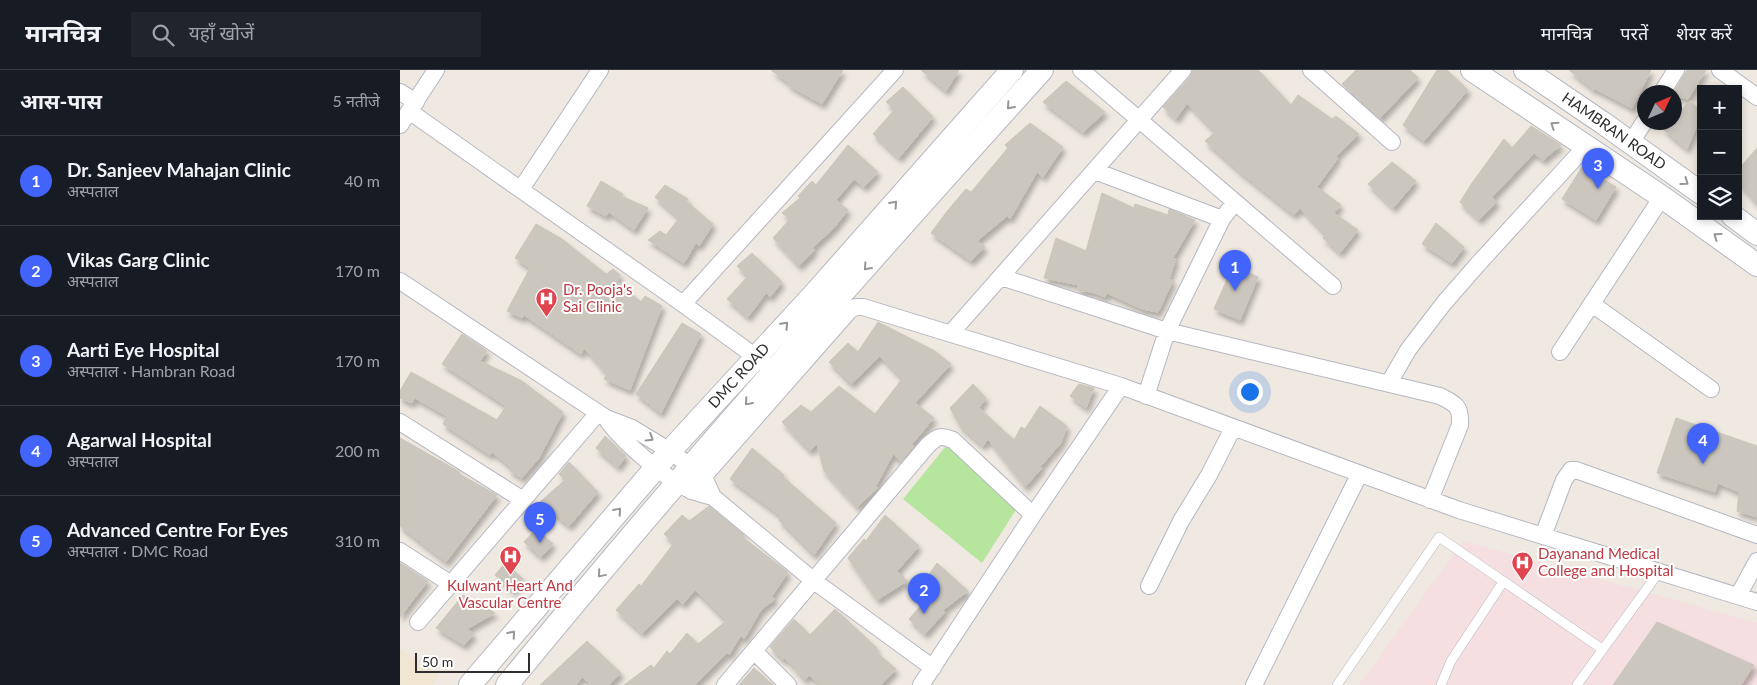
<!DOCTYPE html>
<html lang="hi">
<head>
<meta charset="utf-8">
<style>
	:root { --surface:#171b24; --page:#20242c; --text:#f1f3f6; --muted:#9ea1a6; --line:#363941; --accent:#4264fb }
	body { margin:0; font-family:Lato,"Noto Sans Devanagari",sans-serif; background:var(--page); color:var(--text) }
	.controls { position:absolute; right:15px; top:15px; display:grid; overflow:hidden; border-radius:0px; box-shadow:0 2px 8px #0003 }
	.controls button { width:45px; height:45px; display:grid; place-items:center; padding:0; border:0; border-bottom:1px solid var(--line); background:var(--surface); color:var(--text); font:25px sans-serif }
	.compass { position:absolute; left:1237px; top:15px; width:45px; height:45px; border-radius:50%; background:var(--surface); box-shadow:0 2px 8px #0003; rotate:46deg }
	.scale { position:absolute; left:15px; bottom:12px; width:115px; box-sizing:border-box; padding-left:5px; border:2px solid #2e2e2e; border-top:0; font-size:14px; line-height:18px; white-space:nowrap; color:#2e2e2e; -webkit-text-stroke:4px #fff; paint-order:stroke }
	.you { position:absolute; left:849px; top:321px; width:18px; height:18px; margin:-12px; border:4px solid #fff; border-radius:50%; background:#1a73e8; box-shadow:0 0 0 8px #1a73e833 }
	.badge { display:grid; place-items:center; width:32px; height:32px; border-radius:50%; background:var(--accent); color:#fff; font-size:16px; font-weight:700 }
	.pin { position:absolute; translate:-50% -41px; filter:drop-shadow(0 1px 2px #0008) }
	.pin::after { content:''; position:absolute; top:26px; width:18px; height:15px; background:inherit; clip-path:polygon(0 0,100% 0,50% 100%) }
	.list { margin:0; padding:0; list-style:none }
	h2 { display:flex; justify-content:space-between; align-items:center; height:65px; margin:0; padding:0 20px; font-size:21px }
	h2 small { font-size:16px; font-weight:400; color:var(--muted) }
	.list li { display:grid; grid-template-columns:32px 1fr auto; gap:15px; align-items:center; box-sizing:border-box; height:90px; padding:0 20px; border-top:1px solid var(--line) }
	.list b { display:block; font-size:19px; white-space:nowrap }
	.list p { margin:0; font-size:16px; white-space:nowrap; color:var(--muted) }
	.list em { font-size:16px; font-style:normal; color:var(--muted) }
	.icon { flex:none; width:28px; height:28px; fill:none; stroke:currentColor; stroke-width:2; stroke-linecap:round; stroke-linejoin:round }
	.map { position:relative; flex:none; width:1357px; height:615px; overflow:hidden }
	header { display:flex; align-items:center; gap:30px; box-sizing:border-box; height:70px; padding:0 25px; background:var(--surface); border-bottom:1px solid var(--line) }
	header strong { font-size:24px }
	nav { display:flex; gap:28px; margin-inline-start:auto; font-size:18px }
	.search { width:350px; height:45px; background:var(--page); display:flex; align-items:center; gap:12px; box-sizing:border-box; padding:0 18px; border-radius:0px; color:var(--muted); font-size:19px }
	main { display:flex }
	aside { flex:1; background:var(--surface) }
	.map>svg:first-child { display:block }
</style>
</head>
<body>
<header>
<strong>मानचित्र</strong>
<div class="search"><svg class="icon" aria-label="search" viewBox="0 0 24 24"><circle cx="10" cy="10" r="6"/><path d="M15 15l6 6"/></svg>यहाँ खोजें</div>
<nav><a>मानचित्र</a><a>परतें</a><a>शेयर करें</a></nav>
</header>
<main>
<aside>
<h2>आस-पास<small>5 नतीजे</small></h2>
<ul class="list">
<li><span class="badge">1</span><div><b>Dr. Sanjeev Mahajan Clinic</b><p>अस्पताल</p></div><em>40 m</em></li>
<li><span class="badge">2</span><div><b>Vikas Garg Clinic</b><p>अस्पताल</p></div><em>170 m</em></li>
<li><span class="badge">3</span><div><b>Aarti Eye Hospital</b><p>अस्पताल · Hambran Road</p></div><em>170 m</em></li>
<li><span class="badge">4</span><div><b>Agarwal Hospital</b><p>अस्पताल</p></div><em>200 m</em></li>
<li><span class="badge">5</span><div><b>Advanced Centre For Eyes</b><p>अस्पताल · DMC Road</p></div><em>310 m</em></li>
</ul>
</aside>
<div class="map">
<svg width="1357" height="615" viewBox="0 0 1357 615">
	<defs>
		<filter id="shadow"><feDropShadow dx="3" dy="5" stdDeviation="2.5" flood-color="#0004"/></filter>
	</defs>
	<rect width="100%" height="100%" fill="#efe9e1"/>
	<!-- education -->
	<path fill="#f0e6d1" d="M0,579L39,606L32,615H0Z"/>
	<!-- medical -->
	<path fill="#f5dfe0" d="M1063,471L1357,553V615H959Z"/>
	<!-- green -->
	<path fill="#b6e59e" d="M546,376L619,435L582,493L503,429Z"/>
	<!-- building -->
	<path fill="#cbc7bf" stroke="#cbc5ba" filter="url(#shadow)" d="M371,0H443L422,34L388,15L389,13Z
		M521,0H559L546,21Z
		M793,0H858L891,35L898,25L932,49L936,46L959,64L936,86L938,88L917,117L941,135L934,143L958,160L940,183L923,168L926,165L900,138L894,145L840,102L805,71L815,62L787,33L776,49L763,37L790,7Z
		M956,0H1010L1018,8L980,48L942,14Z
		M1037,0H1047L1068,20L1024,71L1003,55Z
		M1169,0H1251L1232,38L1195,19L1194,20Z
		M1287,0H1306L1288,29L1274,25V22Z
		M666,11L705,42L683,62L643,32Z
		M503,17L533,47L499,88L473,64L495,39L486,32Z
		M1290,31L1301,41V46L1287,79L1263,59L1269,52H1274V47Z
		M630,53L663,77L643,107L637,102L610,149L607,146L577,171L585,177L571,191L531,163L548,140L566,119L571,122L608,78L605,75Z
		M1131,56L1161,75L1143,90L1134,83L1092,127L1097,132L1079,150L1060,132L1072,113L1104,69L1112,78Z
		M448,75L478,102L464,117L454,109L436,130L448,140L434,158L412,178L415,180L399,196L373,168L390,149L382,143L400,128L398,126L412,111L416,115Z
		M1357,78V134L1338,112V100Z
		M992,92L1016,111L993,138L968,114Z
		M1182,97L1216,117L1196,150L1162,129Z
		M201,111L223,124L221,126L248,138L234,160L209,142L206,146L187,136Z
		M265,115L288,129L286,131L313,154L299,176L296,173L284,193L248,170L260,161L266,165L279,148L255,127Z
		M702,123L734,138L735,134L768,145L769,139L795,150L773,188L776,189L769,209L773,211L758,242L742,239L707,223L705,227L692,222L677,220L679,215L644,208L656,168L686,181Z
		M1036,153L1064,177L1052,193L1022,174Z
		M136,154L162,169L206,204L205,205L213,199L220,205L217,211L241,232L245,226L262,236L230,320L204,309L207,304L184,278L181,284L124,245L122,248L107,241L130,198L115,188Z
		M352,183L382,212L370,227L366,223L348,247L327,229L348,206L337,196Z
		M833,196L858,207L840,250L814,239Z
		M478,252L535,281L551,294L515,333L534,348L512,374L514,376L501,392L493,384L476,416L478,418L457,437L424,401L417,374L410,381L382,352L401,335L411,342L439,316L475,344L502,309L480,286L451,314L429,292L448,273L458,282Z
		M282,253L301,264L261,343L236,324Z
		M62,264L87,281L80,291L122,311L163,342L139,388L122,408L109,400L111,397L92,382L90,385L43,354L47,346L15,328L12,333L0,328V321L11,302L97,350L106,336L42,294Z
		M573,314L586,328L579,338L614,370L621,357L625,359L640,336L667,356L661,373L640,397L642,398L625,417L588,369L583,376L561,357L550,338Z
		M679,314L694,318L686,338L670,326Z
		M1276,348L1357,376V447L1337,441L1339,422L1318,413L1315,422L1257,403Z
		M205,366L226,386L218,397L196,378Z
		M0,368L58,401L60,402L59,404L97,425L46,492L0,456Z
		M352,378L384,405L383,407L436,453L414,485L379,450L381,446L330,409Z
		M169,392L198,422L169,456L140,432L165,410L159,404Z
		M309,436L344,465L342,467L388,502L372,526L375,529L361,540L344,569L341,565L329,585L327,583L295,615H224L251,595L254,598L267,581L270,584L287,563L298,574L326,551L295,520L283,534L277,529L242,563L216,540L239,514L241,516L274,473L264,464L282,445L289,451Z
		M485,445L519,476L497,501L507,511L477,530L448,488L464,469L466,471Z
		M136,459L153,474L141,487L124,472Z
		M0,493L28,511L0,547Z
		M105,493L123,509L113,521L95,505Z
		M537,493L568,521L543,540L545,542L525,564L509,549L533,522L523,513Z
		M63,525L95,543L67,559L74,564L64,575L36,558Z
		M435,539L477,578L475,581L496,599L481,615H419L409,605L405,610L385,588L383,590L370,577L394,549L410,565Z
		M1257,552L1354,595L1341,615H1213Z
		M187,571L221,603L209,615H192L182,607L176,615H140Z
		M354,598L373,615H339Z"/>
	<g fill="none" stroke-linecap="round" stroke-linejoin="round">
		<defs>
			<path id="lane" d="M937,615L1039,467L1202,579
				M1041,615L1051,591L1103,512
				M1177,615L1259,502"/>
			<path id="street" d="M681,0L933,216
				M911,0L992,72
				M1320,0L1357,27
				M0,22L16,32
				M1262,22L1276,0
				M9,41L283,234
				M0,55L36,0
				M1231,73L1244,52
				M695,101L822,149
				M121,119L200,0
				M601,207L767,261L1040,326C1056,334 1061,336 1060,355L1030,430
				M0,211L206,348L232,358L270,381L304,407L313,427C305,425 297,423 290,420C267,410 219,369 206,348
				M1192,234L1311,319
				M551,263L783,0
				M1160,282L1262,127
				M364,293L283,234L495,0
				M989,313L1008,280L1044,233L1078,194L1186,76
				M746,326L767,261L822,149L835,132
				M0,352L123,430
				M291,421L450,240L456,237H463L721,316L1059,440L1357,532
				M313,427L414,511L533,598
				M1143,466L1164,410L1171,400H1176L1357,465
				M0,481L51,514
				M749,516L781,451L809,405L833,358
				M1338,526L1357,491
				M18,552L198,343
				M354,581L388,615
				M325,615L528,375C538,366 540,365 553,370L633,445
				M521,615L633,445L721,316
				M854,615L959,405"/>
			<g id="secondary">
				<path d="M1072,0L1262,127L1357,195"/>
				<path id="s1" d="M1125,0L1203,53L1301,123"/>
				<path d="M1333,146L1357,164"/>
				<path id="s2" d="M70,615L270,381L416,222L612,0"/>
				<path d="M107,615C279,405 460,202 642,0"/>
			</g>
		</defs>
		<!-- lane casing -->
		<use href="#lane" stroke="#b4b7c1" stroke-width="10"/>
		<!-- street casing -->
		<use href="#street" stroke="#b4b7c1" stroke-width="18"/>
		<!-- secondary casing -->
		<use href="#secondary" stroke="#b4b7c1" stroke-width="24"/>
		<!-- lane -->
		<use href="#lane" stroke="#fff" stroke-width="9"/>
		<!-- street -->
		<use href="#street" stroke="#fff" stroke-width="16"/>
		<!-- secondary -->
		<use href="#secondary" stroke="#fff" stroke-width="22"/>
	</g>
	<!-- one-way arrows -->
	<defs><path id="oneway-chevron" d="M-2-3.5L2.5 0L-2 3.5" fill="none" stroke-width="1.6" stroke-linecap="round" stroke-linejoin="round" transform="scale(1.25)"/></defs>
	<g stroke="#969696">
		<use href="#oneway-chevron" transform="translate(610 36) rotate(132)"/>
		<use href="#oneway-chevron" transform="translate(1154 55) rotate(-146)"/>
		<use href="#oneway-chevron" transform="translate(1285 112) rotate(36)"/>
		<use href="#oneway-chevron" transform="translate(494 134) rotate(-48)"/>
		<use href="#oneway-chevron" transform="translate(1317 166) rotate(-144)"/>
		<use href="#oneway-chevron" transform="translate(467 197) rotate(132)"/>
		<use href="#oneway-chevron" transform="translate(385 255) rotate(-47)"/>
		<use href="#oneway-chevron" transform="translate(348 332) rotate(131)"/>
		<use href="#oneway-chevron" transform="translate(250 368) rotate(32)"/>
		<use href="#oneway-chevron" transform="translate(218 441) rotate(-49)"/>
		<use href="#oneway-chevron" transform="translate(201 504) rotate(130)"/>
		<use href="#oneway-chevron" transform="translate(112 564) rotate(-50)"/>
	</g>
	<!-- icons -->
	<defs>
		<symbol id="hospital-pin" viewBox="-11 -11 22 30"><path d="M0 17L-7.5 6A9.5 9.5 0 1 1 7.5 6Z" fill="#e0444e" stroke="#fff"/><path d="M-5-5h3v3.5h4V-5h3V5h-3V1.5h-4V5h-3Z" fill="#fff"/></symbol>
	</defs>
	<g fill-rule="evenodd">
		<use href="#hospital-pin" x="134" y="216" width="25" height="34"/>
		<use href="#hospital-pin" x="98" y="474" width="25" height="34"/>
		<use href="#hospital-pin" x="1110" y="480" width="25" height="34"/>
	</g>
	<g text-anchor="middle" stroke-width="4" stroke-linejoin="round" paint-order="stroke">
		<!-- street labels -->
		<g font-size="15" fill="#2e2e2e" stroke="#fff">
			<text dy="5" stroke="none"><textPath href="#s1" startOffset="108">HAMBRAN ROAD</textPath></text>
			<text dy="5" stroke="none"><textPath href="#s2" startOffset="410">DMC ROAD</textPath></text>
		</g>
		<!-- health labels -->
		<g font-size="15" fill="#be3a42" stroke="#fff" text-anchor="start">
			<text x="163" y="225">Dr. Pooja's<tspan x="163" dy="17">Sai Clinic</tspan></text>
			<text x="1138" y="489">Dayanand Medical<tspan x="1138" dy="17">College and Hospital</tspan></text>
			<text x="110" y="521" text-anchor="middle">Kulwant Heart And<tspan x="110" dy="17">Vascular Centre</tspan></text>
		</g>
	</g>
</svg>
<div class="controls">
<button>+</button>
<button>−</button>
<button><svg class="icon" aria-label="layers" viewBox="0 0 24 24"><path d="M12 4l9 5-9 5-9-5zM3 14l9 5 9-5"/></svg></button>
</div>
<svg class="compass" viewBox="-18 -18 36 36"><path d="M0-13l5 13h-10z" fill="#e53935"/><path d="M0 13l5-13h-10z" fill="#9ea1a6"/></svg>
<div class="scale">50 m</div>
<div class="you"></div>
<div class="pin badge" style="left:835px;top:221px">1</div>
<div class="pin badge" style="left:524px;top:544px">2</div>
<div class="pin badge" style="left:1198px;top:119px">3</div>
<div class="pin badge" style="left:1303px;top:394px">4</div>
<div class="pin badge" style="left:140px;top:473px">5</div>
</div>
</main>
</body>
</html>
